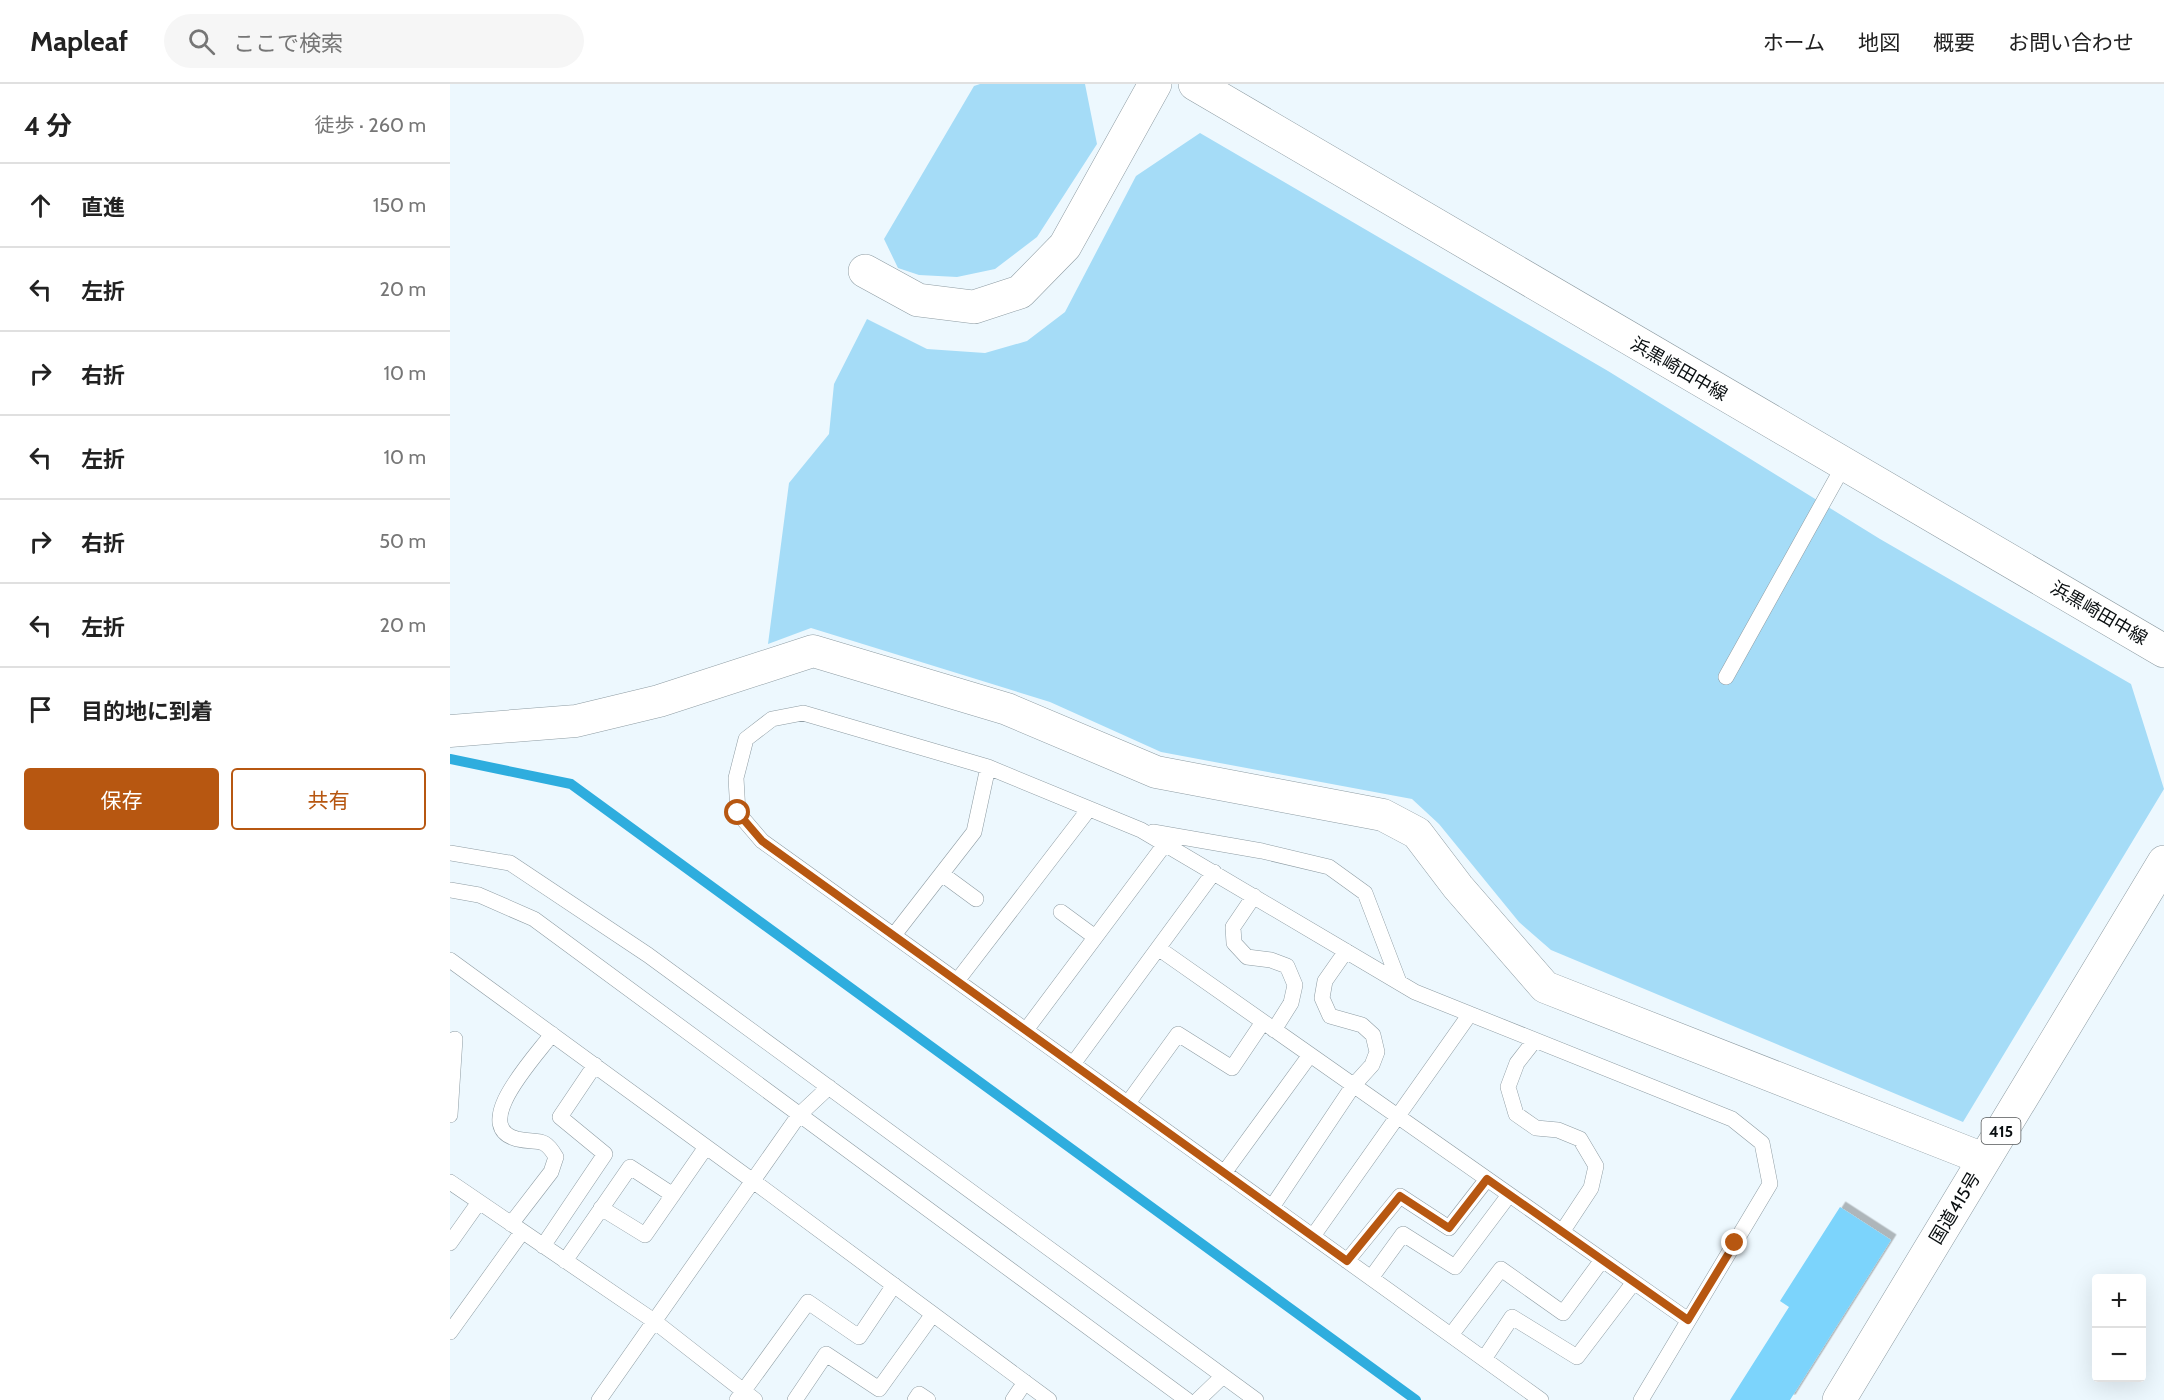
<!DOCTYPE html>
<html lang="ja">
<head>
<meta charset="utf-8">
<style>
	:root { --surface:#fff; --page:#f6f6f6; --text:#222; --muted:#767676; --line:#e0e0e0; --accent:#b75711 }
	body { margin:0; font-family:Cabin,"Noto Sans JP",sans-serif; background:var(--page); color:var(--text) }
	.controls { position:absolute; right:18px; bottom:18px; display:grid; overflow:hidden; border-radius:6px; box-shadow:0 6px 24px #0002 }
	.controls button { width:54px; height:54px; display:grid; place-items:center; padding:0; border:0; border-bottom:2px solid var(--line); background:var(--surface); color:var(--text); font:30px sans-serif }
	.stop { position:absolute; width:18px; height:18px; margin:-14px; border:4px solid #b75711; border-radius:50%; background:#fff }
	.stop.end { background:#b75711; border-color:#fff; box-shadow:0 2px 6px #0008 }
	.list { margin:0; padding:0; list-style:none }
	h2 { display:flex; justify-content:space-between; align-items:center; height:78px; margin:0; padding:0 24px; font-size:26px }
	h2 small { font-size:20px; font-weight:400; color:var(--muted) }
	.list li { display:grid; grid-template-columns:39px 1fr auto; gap:18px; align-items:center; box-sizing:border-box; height:84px; padding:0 24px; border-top:2px solid var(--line) }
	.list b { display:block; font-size:22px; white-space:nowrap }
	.list em { font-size:20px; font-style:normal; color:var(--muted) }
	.actions { display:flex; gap:12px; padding:18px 24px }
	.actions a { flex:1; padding:14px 0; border:2px solid var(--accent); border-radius:6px; text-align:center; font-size:21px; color:var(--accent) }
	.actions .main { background:var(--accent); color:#fff }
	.icon { flex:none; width:33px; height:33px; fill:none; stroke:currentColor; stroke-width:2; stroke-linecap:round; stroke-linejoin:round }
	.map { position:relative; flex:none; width:1714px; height:1316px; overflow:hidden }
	header { display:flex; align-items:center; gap:36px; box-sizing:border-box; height:84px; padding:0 30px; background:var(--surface); border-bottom:2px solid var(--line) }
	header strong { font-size:28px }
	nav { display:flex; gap:33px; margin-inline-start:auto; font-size:21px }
	.search { width:420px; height:54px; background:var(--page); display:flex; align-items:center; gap:15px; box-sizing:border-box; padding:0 21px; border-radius:33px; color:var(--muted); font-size:22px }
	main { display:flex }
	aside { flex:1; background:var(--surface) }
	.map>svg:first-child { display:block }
</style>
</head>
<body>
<header>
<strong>Mapleaf</strong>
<div class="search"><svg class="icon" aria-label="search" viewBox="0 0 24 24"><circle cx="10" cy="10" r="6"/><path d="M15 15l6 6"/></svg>ここで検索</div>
<nav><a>ホーム</a><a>地図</a><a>概要</a><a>お問い合わせ</a></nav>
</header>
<main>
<aside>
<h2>4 分<small>徒歩 · 260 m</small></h2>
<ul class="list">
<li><svg class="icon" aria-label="ahead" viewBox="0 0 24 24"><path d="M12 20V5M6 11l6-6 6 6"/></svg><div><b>直進</b></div><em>150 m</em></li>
<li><svg class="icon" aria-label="left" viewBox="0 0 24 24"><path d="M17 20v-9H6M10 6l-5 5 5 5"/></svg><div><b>左折</b></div><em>20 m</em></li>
<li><svg class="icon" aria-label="right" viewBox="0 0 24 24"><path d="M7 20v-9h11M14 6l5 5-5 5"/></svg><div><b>右折</b></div><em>10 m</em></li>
<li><svg class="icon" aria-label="left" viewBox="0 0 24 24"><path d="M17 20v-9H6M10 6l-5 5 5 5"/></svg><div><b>左折</b></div><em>10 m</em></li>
<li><svg class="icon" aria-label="right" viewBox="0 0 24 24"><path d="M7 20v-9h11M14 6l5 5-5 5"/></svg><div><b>右折</b></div><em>50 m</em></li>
<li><svg class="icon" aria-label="left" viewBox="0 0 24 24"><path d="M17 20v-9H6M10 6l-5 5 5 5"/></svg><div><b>左折</b></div><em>20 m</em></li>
<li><svg class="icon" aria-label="arrive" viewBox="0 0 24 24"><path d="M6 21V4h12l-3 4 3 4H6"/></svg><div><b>目的地に到着</b></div></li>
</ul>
<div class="actions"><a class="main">保存</a><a>共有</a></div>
</aside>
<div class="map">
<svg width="1714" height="1316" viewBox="0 0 1714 1316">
	<defs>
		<filter id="shadow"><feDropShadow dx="5.5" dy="-5.5" stdDeviation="0" flood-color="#0004"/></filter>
	</defs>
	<rect width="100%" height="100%" fill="#edf8fe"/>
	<!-- green -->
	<path fill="#a5dcf7" d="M530,0H635L647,60L587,153L545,185L507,193L469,191L448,184L434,155L524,2Z
		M750,49L1158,287L1430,455L1681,600L1714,705L1513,1038L1101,866L1069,838L989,740L962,715L711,668L600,618L361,544L318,560L339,399L379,350L384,300L417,235L477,265L535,269L577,257L615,228L686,92Z"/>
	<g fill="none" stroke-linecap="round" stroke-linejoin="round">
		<!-- stream -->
		<path stroke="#2eadde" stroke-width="10" d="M0,675L121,700L966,1316"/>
	</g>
	<!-- building -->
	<path fill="#7cd4fc" filter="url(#shadow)" d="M1390,1123L1441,1156L1340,1316H1280L1339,1223L1330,1217Z"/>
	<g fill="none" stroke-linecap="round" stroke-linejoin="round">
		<defs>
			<path id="service" d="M1276,593L1394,381
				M703,748L812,767L879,783L915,809L949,898
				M0,769L60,779L198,871L806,1316
				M492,790L526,815
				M0,806L29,811L84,835L737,1316
				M804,812L783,843L784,859L797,873L821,876L837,882L845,901L841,919L824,946
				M611,828L645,853
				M444,851L524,748L538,683
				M708,864L1238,1236
				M0,876L303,1097L599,1316
				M507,897L639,725
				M576,946L715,760
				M1085,956L1067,979L1058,1003L1066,1030L1086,1044L1108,1046L1130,1055L1146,1082L1141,1104L1112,1148
				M0,957L5,955L0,1031
				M623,980L764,788
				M678,1019L728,950L782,984L813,938
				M774,1089L860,971
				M0,1098L204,1237L305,1316
				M822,1123L903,1002L922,981L927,968L923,951L912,941L880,932L872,914L875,897L896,867
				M151,1124L195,1151L256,1063
				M61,1140L101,1088L106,1073C93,1051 88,1060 67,1055C18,1042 88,970 102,950
				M863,1152L1020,930
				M0,1159L29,1118
				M93,1162L155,1070L110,1033L145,981
				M115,1177L180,1083L223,1111
				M897,1177L950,1112L999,1144L1037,1095
				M921,1194L953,1150L1005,1183L1059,1111
				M0,1248L72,1148
				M1001,1251L1051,1185L1113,1229L1152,1176
				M1034,1275L1062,1233L1127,1273L1184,1198
				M149,1316L349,1031L379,1003
				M287,1316L358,1218L409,1253L444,1201
				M345,1316L376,1270L429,1305L483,1230
				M465,1316L469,1310L478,1316
				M563,1316L575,1298
				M748,1316L773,1292
				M1091,1316L312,757L288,729L286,694L296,655L322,635L353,629L538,683L691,746L965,908L1282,1035L1312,1059L1320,1100L1191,1316"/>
			<path id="minor" d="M0,647L126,637L209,617L363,567L557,625L706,688L933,731L967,749L1008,803L1095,903L1534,1075"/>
			<path id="tertiary" d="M415,187L468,216L524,223L570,208L615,162L705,0"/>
			<path id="secondary" d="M745,0L1714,567"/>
			<path id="trunk" d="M1389,1316L1714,778"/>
		</defs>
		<!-- service casing -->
		<use href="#service" stroke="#8e9ca3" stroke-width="16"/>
		<!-- minor casing -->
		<use href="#minor" stroke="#8e9ca3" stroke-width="33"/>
		<!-- tertiary casing -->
		<use href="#tertiary" stroke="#8e9ca3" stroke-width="34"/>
		<!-- secondary casing -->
		<use href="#secondary" stroke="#8e9ca3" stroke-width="34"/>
		<!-- trunk casing -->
		<use href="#trunk" stroke="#8e9ca3" stroke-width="34"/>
		<!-- service -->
		<use href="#service" stroke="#fff" stroke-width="15"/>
		<!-- minor -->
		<use href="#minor" stroke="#fff" stroke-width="32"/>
		<!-- tertiary -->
		<use href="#tertiary" stroke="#fff" stroke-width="33"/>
		<!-- secondary -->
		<use href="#secondary" stroke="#fff" stroke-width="33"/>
		<!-- trunk -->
		<use href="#trunk" stroke="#fff" stroke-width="33"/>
	</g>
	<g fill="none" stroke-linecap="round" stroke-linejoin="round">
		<!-- route -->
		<path stroke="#b75711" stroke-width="8" d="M288,729L312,757L897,1177L950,1112L999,1144L1037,1095L1238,1236L1285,1159"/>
	</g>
	<g text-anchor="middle" stroke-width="6" stroke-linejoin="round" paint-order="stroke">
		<!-- shield labels -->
		<rect fill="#fff" stroke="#545758" stroke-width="1.5" x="1531.5" y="1034" width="39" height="26" rx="4.5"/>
		<g font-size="16" font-weight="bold" fill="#0a0f11">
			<text x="1551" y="1053">415</text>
		</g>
		<!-- street labels -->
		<g font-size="18" fill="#0a0f11" stroke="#fff">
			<text transform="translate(1229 285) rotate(30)" y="6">浜黒崎田中線</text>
			<text transform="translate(1649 529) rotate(30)" y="6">浜黒崎田中線</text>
			<text transform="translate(1505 1124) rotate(-59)" y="6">国道415号</text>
		</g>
	</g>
</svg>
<div class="controls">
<button>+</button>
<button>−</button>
</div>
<div class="stop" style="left:288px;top:729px"></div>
<div class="stop end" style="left:1285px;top:1159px"></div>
</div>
</main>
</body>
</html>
